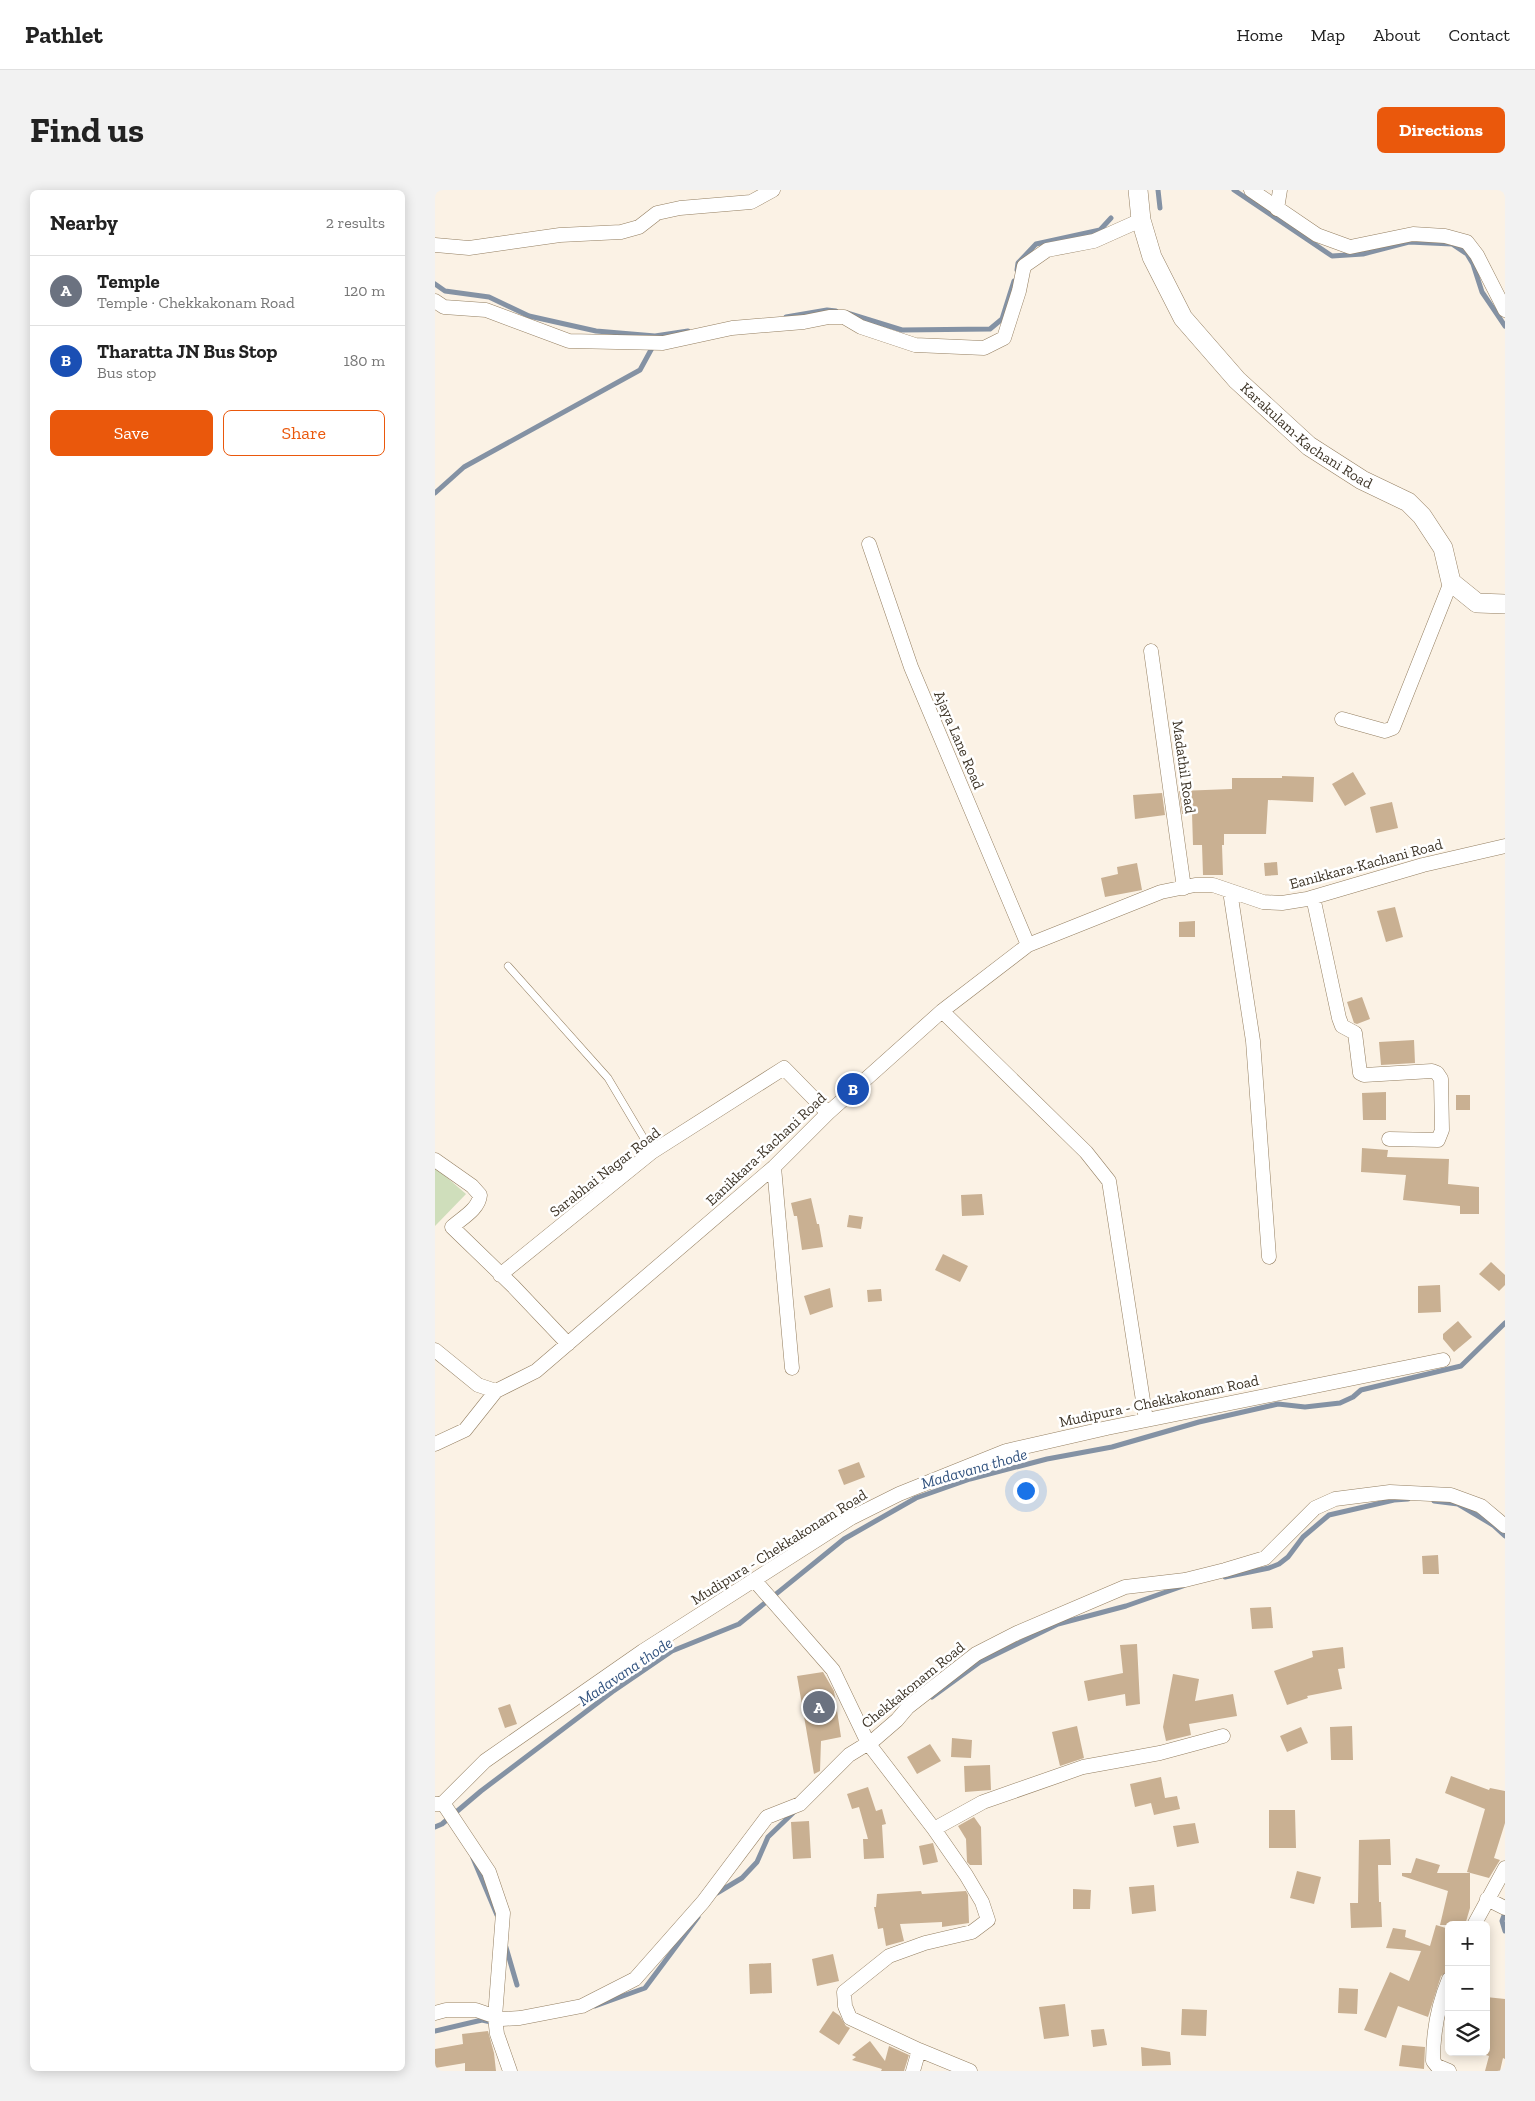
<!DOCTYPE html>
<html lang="en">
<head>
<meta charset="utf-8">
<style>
	:root { --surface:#fff; --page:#f2f2f2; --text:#222; --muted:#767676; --line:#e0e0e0; --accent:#ea580c }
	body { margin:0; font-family:"Zilla Slab",serif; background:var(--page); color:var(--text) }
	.controls { position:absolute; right:15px; bottom:15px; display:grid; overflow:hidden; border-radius:8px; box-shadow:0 2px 12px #0003 }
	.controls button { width:45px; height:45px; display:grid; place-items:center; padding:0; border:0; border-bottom:1px solid var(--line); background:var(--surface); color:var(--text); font:25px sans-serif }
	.you { position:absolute; left:590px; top:1300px; width:18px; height:18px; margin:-12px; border:4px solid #fff; border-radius:50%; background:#1a73e8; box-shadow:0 0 0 8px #1a73e833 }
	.badge { display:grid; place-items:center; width:32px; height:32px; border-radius:50%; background:var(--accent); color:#fff; font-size:16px; font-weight:700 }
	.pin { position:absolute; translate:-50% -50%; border:2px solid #fff; box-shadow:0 1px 5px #0006 }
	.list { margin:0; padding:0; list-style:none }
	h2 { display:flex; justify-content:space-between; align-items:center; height:65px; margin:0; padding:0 20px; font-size:21px }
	h2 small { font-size:16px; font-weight:400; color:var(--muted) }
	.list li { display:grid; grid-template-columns:32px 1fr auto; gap:15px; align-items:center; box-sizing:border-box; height:70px; padding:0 20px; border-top:1px solid var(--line) }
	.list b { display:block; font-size:19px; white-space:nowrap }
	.list p { margin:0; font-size:16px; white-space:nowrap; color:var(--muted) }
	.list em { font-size:16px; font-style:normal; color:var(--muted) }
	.actions { display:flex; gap:10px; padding:15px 20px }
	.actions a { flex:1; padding:11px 0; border:1px solid var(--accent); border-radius:8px; text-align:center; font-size:18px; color:var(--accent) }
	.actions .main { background:var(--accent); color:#fff }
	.icon { flex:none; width:28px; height:28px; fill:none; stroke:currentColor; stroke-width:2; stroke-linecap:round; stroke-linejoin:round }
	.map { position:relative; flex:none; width:1070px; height:1881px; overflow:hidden; border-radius:8px }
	header { display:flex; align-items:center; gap:30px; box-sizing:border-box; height:70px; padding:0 25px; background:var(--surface); border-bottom:1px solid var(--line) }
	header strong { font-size:24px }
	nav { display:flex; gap:28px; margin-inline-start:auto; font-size:18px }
	.intro { display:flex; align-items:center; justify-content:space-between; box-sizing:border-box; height:120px; padding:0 30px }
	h1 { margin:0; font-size:35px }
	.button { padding:12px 22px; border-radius:8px; background:var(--accent); color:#fff; font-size:18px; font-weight:700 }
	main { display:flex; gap:30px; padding:0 30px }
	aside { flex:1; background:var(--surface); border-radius:8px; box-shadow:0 2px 12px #0003 }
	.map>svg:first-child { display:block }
</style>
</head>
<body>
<header>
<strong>Pathlet</strong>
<nav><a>Home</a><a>Map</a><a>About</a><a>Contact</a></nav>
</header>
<div class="intro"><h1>Find us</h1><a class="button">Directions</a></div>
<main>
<aside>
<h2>Nearby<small>2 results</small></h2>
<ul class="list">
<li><span class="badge" style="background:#6b7280">A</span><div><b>Temple</b><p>Temple · Chekkakonam Road</p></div><em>120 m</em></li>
<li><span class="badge" style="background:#1a4fb4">B</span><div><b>Tharatta JN Bus Stop</b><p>Bus stop</p></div><em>180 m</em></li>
</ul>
<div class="actions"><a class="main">Save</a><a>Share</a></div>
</aside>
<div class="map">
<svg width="1070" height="1881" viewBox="0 0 1070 1881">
	<rect width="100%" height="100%" fill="#fbf2e5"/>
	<!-- green -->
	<path fill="#cfdebb" d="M1,978L31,1004L0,1036V979Z"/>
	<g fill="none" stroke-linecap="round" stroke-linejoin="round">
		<!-- stream -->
		<path stroke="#8492a4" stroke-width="5" d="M723,0L725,18
			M799,0L897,66L928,64L974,52L1017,54L1032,64L1038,74L1047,102L1070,136
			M582,80L583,73L601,54L665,40L676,28
			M0,94L10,101L54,107L94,126L161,141L220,146L253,141
			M412,123L467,140L555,139L567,129L579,91
			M351,127L392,120L401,121
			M0,303L29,277L205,180L217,158
			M999,1311L1023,1314L1058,1335L1070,1346
			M790,1387L834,1378L844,1374L853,1367L868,1347L894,1325L959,1310L973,1309
			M497,1507L545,1472L623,1434L691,1416L748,1396
			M0,1637L7,1634L46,1601L177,1502L237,1461L304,1434L409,1349L481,1308L535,1289L612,1269L677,1257L764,1232L843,1214L870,1217L905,1213L918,1207L926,1200L1026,1176L1070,1133
			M38,1668L62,1725
			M282,1703L307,1688L322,1672L333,1647L360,1621
			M1070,1723L1067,1731L1070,1741
			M70,1754L82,1795
			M160,1816L210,1798L263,1727
			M0,1841L47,1830L56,1832"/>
	</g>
	<!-- building -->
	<path fill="#c9b092" d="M918,582L931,604L910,616L897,594Z
		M847,586L879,587L878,612L833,610L831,644H789V655H787L788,685H768L767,655H758L757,623L747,624L744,601L797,599V588H847Z
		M727,603L730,625L700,629L698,605Z
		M957,612L963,638L941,643L935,617Z
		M842,672L843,685L830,686L829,673Z
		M702,673L707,700L670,707L666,688L683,684L682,677Z
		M960,717L968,747L951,752L942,721Z
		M760,731V747H744V732Z
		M927,807L935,829L922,834L919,833L912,812Z
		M979,850L980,873L946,875L944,852Z
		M951,902V930H928L927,903Z
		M1021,905H1035V920H1021Z
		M927,958L953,960L952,967L1014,969L1013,994L1044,997V1024H1025V1016L968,1010L971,985L926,982Z
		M547,1004L549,1025L527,1026L526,1005Z
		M376,1008L382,1034H384L388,1057L367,1060L362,1026H359L356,1013Z
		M414,1025L428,1027L426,1039L412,1037Z
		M508,1064L533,1076L525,1092L500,1080Z
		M1056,1072L1070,1085V1095L1064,1101L1044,1084Z
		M1005,1095L1006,1122L983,1123V1096Z
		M395,1098L398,1117L375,1125L369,1106Z
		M446,1099L447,1111L433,1112L432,1100Z
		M1023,1131L1037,1147L1019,1162L1008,1149V1144Z
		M424,1272L430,1287L409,1295L403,1280Z
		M1003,1365L1004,1384H988L987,1366Z
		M836,1417L838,1438L817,1439L815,1418Z
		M702,1454L705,1514L691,1516L690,1504L653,1511L649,1491L688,1483L685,1455Z
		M908,1457L910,1478L903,1479L907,1499L872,1506L873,1508L852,1515L839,1481L878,1467L877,1461Z
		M388,1482L399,1501L406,1547L386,1551L385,1581L379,1584L362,1486Z
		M738,1484L764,1489L760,1511L798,1504L802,1526L754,1534L756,1545L731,1551L728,1537Z
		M75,1514L82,1534L70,1538L63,1518Z
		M642,1536L649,1568L625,1576L617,1542Z
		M917,1536L918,1570H896L895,1537Z
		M866,1537L873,1553L852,1562L845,1546Z
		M517,1548L537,1550L536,1568L516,1567Z
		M495,1554L506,1571L482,1584L472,1567Z
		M555,1575L556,1600L530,1602L529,1576Z
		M1016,1586L1054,1600L1055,1598L1070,1601V1633L1059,1668L1065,1670L1054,1688L1032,1682L1050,1619L1010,1603Z
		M726,1587L730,1608L742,1606L745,1619L719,1625L716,1613L700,1617L695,1594Z
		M433,1597L441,1621L447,1619L451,1634L447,1635L449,1668L429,1669L428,1649H433L424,1617L417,1619L412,1604Z
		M834,1620H860L861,1658H834Z
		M539,1627L546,1637L547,1675H535L532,1672L531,1649L523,1636Z
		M374,1631L376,1668L358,1669L356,1632Z
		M760,1633L764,1653L742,1657L738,1636Z
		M955,1649L956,1675H943L944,1712H946L947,1737L916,1738L915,1713H923L924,1650Z
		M498,1653L503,1672L488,1675L484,1656Z
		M981,1668L1005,1675L1002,1683H1035V1718L1030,1735H1005L1013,1701L967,1686V1683H976Z
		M862,1681L886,1687L879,1714L855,1708Z
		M719,1695L721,1721L697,1724L694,1697Z
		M638,1699L656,1700L655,1719H638Z
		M486,1701L487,1704L531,1701L533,1705L534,1733L507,1737V1732L465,1734L469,1751L451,1756L448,1738L443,1739L439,1717H441L442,1704Z
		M1001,1735L1014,1739V1780L1006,1786L993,1827L963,1816L951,1848L929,1840L955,1782L974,1791L986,1761L951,1758L958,1738L971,1740L970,1747L995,1756Z
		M398,1764L404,1791L382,1796L377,1769Z
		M336,1773L337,1803L315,1804L314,1774Z
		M904,1798L923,1799L922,1824L903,1823Z
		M1051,1807L1070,1809V1869L1068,1868L1065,1881H1050L1054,1866L1051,1865Z
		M630,1814L634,1846L609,1849L604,1817Z
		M747,1819L772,1820L771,1846L746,1845Z
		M398,1821L405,1826L411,1836L415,1838L404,1855L384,1842Z
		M669,1839L672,1855L658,1857L656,1840Z
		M53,1841L59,1863L61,1881H30V1873L0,1878V1859L28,1854L27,1844Z
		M435,1851L450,1871L454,1856L474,1865L469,1881H446L447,1879L417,1870L421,1867L417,1865Z
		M967,1855L990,1857L989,1879L964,1876Z
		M706,1857L735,1862L736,1875L707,1876Z"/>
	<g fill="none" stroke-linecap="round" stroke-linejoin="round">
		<defs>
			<path id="service" d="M73,776L173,888L217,962"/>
			<path id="minor" d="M816,0L882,45L915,57L978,44L1010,46L1032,52L1042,65L1070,120
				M842,19L845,0
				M0,55L34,58L125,45L186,42L204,37L222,23L245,18L316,12L338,0
				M0,111L9,117L51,120L134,151L228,153L297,138L369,132L394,127H409L426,137L480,155L549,158L569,148L584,101L589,76L612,60L659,51L706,30
				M434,354L476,477L593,755
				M716,461L749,698
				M907,529L950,541L958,538L1016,392
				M795,701L818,851L834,1067
				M878,707L904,828L907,836L920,843L925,883L929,885L997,881L1002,883L1006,889L1007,940L1003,950L954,949
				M507,821L651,962L674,991L711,1230
				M0,970L37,996L45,1005C44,1019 27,1028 17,1037L78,1096L133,1154
				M339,977L357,1178
				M65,1085L217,962L349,878L393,923
				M0,1160L43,1195L61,1201L101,1181L339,977L393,923L507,821L593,755L726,702L760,695H778L828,712L847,713L872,709L988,675L1070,656
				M0,1254L30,1240L61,1201
				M320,1391L398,1480L433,1553L499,1639L531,1685L547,1712L553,1730L537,1742L490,1753L454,1766L409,1802L410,1816L415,1828L484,1860L535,1881
				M8,1613L50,1571L208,1461L416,1328L464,1304L571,1261L672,1238L1008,1170
				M1,1614L8,1613L54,1682L68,1723L60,1827L62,1844L75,1881
				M499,1639L548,1612L648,1577L725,1563L788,1546
				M1052,1709L1070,1718
				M1039,1735L1070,1678
				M0,1823L11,1820H41L67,1829L85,1828L147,1816L200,1789L268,1712L332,1627L365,1614L414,1565L440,1549L462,1530L473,1517L541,1464L582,1443L690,1397L750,1390L790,1380L830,1368L880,1318L900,1309L955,1302L1016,1305L1046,1316L1070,1336
				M478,1881L484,1860
				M1014,1881L1002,1876L998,1871C998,1843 1003,1815 1014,1789"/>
			<g id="secondary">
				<path id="s1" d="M703,0L706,30L717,67L748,128L802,190L874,256L927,290L973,312L987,326L1008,358L1016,392L1042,413L1070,414"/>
			</g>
		</defs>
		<!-- service casing -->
		<use href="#service" stroke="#947f61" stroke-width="8"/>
		<!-- minor casing -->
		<use href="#minor" stroke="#947f61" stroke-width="15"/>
		<!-- secondary casing -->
		<use href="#secondary" stroke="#947f61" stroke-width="20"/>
		<!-- service -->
		<use href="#service" stroke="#fff" stroke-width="7"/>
		<!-- minor -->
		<use href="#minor" stroke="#fff" stroke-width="14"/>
		<!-- secondary -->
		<use href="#secondary" stroke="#fff" stroke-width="19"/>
	</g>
	<g text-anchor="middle" stroke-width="5" stroke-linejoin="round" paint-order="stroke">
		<!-- street labels -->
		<g font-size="15" fill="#3d3427" stroke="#fff">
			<text dy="5" stroke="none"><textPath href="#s1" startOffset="309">Karakulam-Kachani Road</textPath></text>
			<text transform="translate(524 550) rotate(67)" y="5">Ajaya Lane Road</text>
			<text transform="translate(749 577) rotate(82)" y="5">Madathil Road</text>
			<text transform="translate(931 674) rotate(-15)" y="5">Eanikkara-Kachani Road</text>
			<text transform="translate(331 959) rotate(-43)" y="5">Eanikkara-Kachani Road</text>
			<text transform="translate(170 982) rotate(-38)" y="5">Sarabhai Nagar Road</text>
			<text transform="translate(724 1211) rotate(-12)" y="5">Mudipura - Chekkakonam Road</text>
			<text transform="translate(344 1357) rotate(-32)" y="5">Mudipura - Chekkakonam Road</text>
			<text transform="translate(478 1495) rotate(-39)" y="5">Chekkakonam Road</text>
		</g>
		<!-- water labels -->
		<g font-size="16" font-style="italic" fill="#32537f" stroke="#fff">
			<text transform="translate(539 1278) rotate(-16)" y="6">Madavana thode</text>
			<text transform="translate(190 1481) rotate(-34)" y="6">Madavana thode</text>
		</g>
	</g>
</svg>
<div class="controls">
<button>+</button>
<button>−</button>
<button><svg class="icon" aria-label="layers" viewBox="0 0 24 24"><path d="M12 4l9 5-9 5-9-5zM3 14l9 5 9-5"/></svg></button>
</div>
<div class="you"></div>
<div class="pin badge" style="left:384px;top:1517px;background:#6b7280">A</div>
<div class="pin badge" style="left:418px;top:899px;background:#1a4fb4">B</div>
</div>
</main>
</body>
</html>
